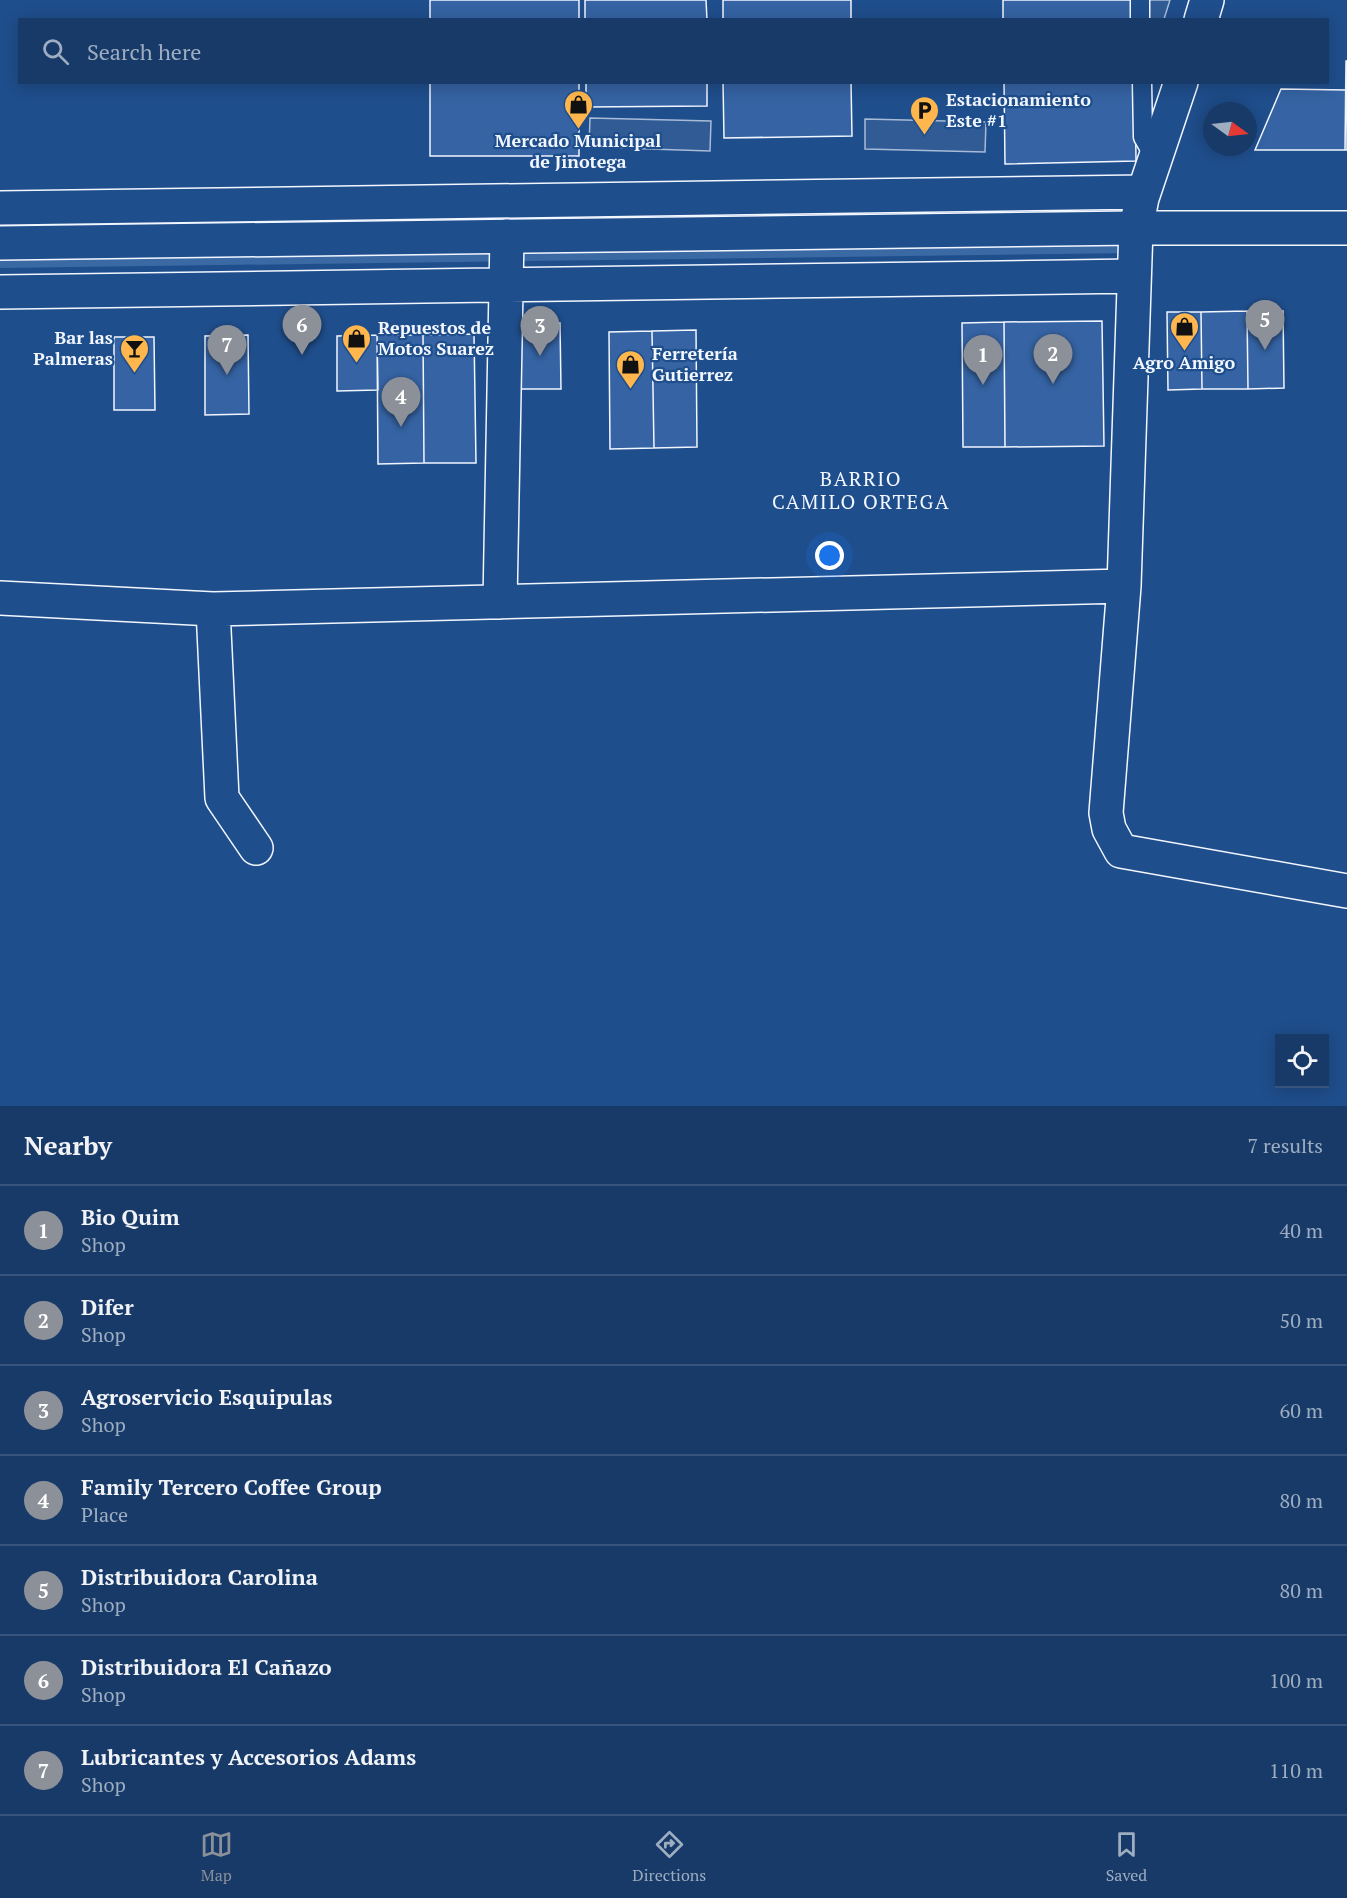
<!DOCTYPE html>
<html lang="en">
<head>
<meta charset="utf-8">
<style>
	:root { --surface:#173a69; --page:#20416f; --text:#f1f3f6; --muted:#9eadc0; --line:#36547d; --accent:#8c9099 }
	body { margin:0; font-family:"PT Serif",serif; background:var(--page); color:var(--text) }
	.controls { position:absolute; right:18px; bottom:18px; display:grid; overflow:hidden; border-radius:0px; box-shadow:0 3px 15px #0003 }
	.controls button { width:54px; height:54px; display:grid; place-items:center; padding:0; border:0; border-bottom:2px solid var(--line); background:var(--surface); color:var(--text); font:30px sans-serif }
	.compass { position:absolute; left:1203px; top:102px; width:54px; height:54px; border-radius:50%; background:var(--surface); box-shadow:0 3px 15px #0003; rotate:105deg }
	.you { position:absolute; left:830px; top:556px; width:21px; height:21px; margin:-15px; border:4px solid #fff; border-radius:50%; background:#1a73e8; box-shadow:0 0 0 9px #1a73e833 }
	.badge { display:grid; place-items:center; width:39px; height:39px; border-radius:50%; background:var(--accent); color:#fff; font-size:20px; font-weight:700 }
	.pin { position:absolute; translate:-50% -50px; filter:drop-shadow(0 2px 3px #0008) }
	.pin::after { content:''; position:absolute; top:32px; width:21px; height:18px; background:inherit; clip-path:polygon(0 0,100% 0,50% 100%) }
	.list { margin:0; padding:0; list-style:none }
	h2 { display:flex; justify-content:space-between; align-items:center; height:78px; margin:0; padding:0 24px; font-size:26px }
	h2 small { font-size:20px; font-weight:400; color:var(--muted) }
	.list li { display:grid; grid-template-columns:39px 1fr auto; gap:18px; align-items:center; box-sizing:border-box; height:90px; padding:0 24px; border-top:2px solid var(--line) }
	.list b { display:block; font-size:22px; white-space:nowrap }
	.list p { margin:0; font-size:20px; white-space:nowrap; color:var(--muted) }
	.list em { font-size:20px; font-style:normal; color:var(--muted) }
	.icon { flex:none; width:33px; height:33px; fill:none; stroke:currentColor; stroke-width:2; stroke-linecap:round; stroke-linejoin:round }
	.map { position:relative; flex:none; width:1347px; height:1106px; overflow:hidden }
	.search { position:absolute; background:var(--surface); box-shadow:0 3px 15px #0003; left:18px; right:18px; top:18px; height:66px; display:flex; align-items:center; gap:15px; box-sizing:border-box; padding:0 21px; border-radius:0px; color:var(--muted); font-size:22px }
	.sheet { height:708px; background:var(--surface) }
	nav { display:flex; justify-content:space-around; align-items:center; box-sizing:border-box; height:84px; border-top:2px solid var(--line); background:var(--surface); font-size:16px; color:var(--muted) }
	nav a { display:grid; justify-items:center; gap:3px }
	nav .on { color:var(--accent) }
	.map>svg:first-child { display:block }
</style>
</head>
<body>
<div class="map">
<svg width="1347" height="1106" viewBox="0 0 1347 1106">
	<rect width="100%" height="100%" fill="#1f4e8c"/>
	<!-- parking -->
	<path fill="#305b95" stroke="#a8bbd7" stroke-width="1.5" d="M1148,0H1170L1164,19H1148Z
		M590,118L711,121L710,151L589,147Z
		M865,119L986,122L985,152L865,149Z"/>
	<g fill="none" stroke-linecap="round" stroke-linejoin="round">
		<!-- stream -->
		<path stroke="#3b69a3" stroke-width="12" d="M0,262L1133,247"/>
	</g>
	<!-- building -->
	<path fill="#3563a3" stroke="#f2f6ff" stroke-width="1.5" d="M430,0H579V20H430Z
		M585,0H706L707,20H585Z
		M723,0H851V20H723Z
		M1003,0H1134V20H1003Z
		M1346,61H1347V150H1345Z
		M430,82H579V156H430Z
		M586,82H707V106L586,107Z
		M723,82H851L852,136L724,138Z
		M1004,82H1135L1136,161L1005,164Z
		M1281,89L1346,90L1345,150H1255Z
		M1247,311H1283L1284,388L1248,389Z
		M1247,311L1248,389H1202L1201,312Z
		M1167,312H1201L1202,389L1168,390Z
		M1102,321L1104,446L1005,447L1004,322Z
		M1004,322L1005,447H963L962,323Z
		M560,323L561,389H521L520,324Z
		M696,330L697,447L654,448L652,331Z
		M652,331L654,448L610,449L609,332Z
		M474,334L476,463H424L423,335Z
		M248,335L249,414L205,415V336Z
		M377,335L378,390L337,391V336Z
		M377,335H423L424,463L378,464Z
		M114,337H154L155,410H114Z"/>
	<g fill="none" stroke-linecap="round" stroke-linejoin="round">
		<defs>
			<path id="service" d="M1140,0V20
				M1142,82L1143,137L1156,160"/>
			<path id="minor" d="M1201,20L1207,0
				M1181,82L1142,198L1136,228L1124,586L1106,813L1109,829L1121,851L1347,891
				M0,208L1144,192
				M0,292L1134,276
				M0,598L213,609L1124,586
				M500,602L507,236
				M213,609L222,798L256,848"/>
			<path id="primary" d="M0,243L1136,228H1347"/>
		</defs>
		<!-- service casing -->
		<use href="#service" stroke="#f2f6ff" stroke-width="21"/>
		<!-- minor casing -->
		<use href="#minor" stroke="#f2f6ff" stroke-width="36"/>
		<!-- primary casing -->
		<use href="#primary" stroke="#f2f6ff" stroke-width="36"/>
		<!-- service -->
		<use href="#service" stroke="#1f4e8c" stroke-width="18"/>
		<!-- minor -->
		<use href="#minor" stroke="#1f4e8c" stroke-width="33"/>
		<!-- primary -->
		<use href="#primary" stroke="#1f4e8c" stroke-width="33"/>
	</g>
	<!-- icons -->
	<defs>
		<symbol id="shop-pin" viewBox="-11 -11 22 30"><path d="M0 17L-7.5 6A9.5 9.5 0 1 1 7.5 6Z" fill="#ffb74d" stroke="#1f4e8c"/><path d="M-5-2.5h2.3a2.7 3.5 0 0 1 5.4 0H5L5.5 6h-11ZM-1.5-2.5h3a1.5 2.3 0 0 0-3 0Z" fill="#111"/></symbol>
		<symbol id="parking-pin" viewBox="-11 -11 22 30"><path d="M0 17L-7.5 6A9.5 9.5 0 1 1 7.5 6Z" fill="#ffb74d" stroke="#1f4e8c"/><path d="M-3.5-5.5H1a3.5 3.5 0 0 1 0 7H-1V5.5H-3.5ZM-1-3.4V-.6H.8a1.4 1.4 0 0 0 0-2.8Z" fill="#111"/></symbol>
		<symbol id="bar-pin" viewBox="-11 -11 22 30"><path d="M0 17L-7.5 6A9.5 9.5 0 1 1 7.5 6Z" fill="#ffb74d" stroke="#1f4e8c"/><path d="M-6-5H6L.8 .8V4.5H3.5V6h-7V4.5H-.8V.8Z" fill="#111"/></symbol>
	</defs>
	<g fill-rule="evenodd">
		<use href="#shop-pin" x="562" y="88" width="33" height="45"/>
		<use href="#parking-pin" x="908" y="94" width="33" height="45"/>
		<use href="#shop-pin" x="1168" y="310" width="33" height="45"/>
		<use href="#shop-pin" x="340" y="322" width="33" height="45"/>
		<use href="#bar-pin" x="118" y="332" width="33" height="45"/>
		<use href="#shop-pin" x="614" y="348" width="33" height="45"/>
	</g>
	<g text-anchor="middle" stroke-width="4.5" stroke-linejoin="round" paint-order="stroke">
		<!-- poi labels -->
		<g font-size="18" font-weight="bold" fill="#f2f6ff" stroke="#1f4e8c" text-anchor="start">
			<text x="946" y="106">Estacionamiento<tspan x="946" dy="21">Este #1</tspan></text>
			<text x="578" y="147" text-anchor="middle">Mercado Municipal<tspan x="578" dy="21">de Jinotega</tspan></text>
			<text x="378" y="334">Repuestos de<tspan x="378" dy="21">Motos Suarez</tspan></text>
			<text x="113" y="344" text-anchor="end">Bar las<tspan x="113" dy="21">Palmeras</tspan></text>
			<text x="652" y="360">Ferretería<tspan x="652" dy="21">Gutierrez</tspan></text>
			<text x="1184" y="369" text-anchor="middle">Agro Amigo</text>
		</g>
		<!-- neighbourhood labels -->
		<g font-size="20" letter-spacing="1.5" fill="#f2f6ff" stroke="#1f4e8c">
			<text x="861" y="486">BARRIO<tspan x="861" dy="23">CAMILO ORTEGA</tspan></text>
		</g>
	</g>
</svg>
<div class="controls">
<button><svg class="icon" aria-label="locate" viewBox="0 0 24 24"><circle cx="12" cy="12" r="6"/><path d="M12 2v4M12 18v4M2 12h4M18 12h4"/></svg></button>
</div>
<svg class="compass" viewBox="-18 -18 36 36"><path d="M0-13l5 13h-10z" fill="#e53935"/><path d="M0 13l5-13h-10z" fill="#9eadc0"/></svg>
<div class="you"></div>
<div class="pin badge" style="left:983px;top:385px">1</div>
<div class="pin badge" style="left:1053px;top:384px">2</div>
<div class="pin badge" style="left:540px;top:356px">3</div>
<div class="pin badge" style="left:401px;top:427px">4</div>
<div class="pin badge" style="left:1265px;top:350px">5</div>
<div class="pin badge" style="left:302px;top:355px">6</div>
<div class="pin badge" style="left:227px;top:375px">7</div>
<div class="search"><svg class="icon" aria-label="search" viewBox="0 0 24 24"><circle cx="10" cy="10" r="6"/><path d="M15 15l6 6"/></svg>Search here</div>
</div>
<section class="sheet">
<h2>Nearby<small>7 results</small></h2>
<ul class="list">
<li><span class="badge">1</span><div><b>Bio Quim</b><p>Shop</p></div><em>40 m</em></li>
<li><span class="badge">2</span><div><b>Difer</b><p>Shop</p></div><em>50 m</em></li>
<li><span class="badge">3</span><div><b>Agroservicio Esquipulas</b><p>Shop</p></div><em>60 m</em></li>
<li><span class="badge">4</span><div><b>Family Tercero Coffee Group</b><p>Place</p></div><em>80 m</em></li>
<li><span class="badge">5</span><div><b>Distribuidora Carolina</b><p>Shop</p></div><em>80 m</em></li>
<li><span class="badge">6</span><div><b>Distribuidora El Cañazo</b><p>Shop</p></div><em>100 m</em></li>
<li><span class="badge">7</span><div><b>Lubricantes y Accesorios Adams</b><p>Shop</p></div><em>110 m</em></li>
</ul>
</section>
<nav>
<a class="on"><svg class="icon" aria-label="map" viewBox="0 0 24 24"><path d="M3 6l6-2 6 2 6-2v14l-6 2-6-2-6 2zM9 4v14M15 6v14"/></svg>Map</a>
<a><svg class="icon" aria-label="directions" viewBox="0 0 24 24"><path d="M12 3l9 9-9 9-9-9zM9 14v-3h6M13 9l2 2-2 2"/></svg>Directions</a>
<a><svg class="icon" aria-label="saved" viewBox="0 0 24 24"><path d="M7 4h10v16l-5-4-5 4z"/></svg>Saved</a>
</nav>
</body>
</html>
